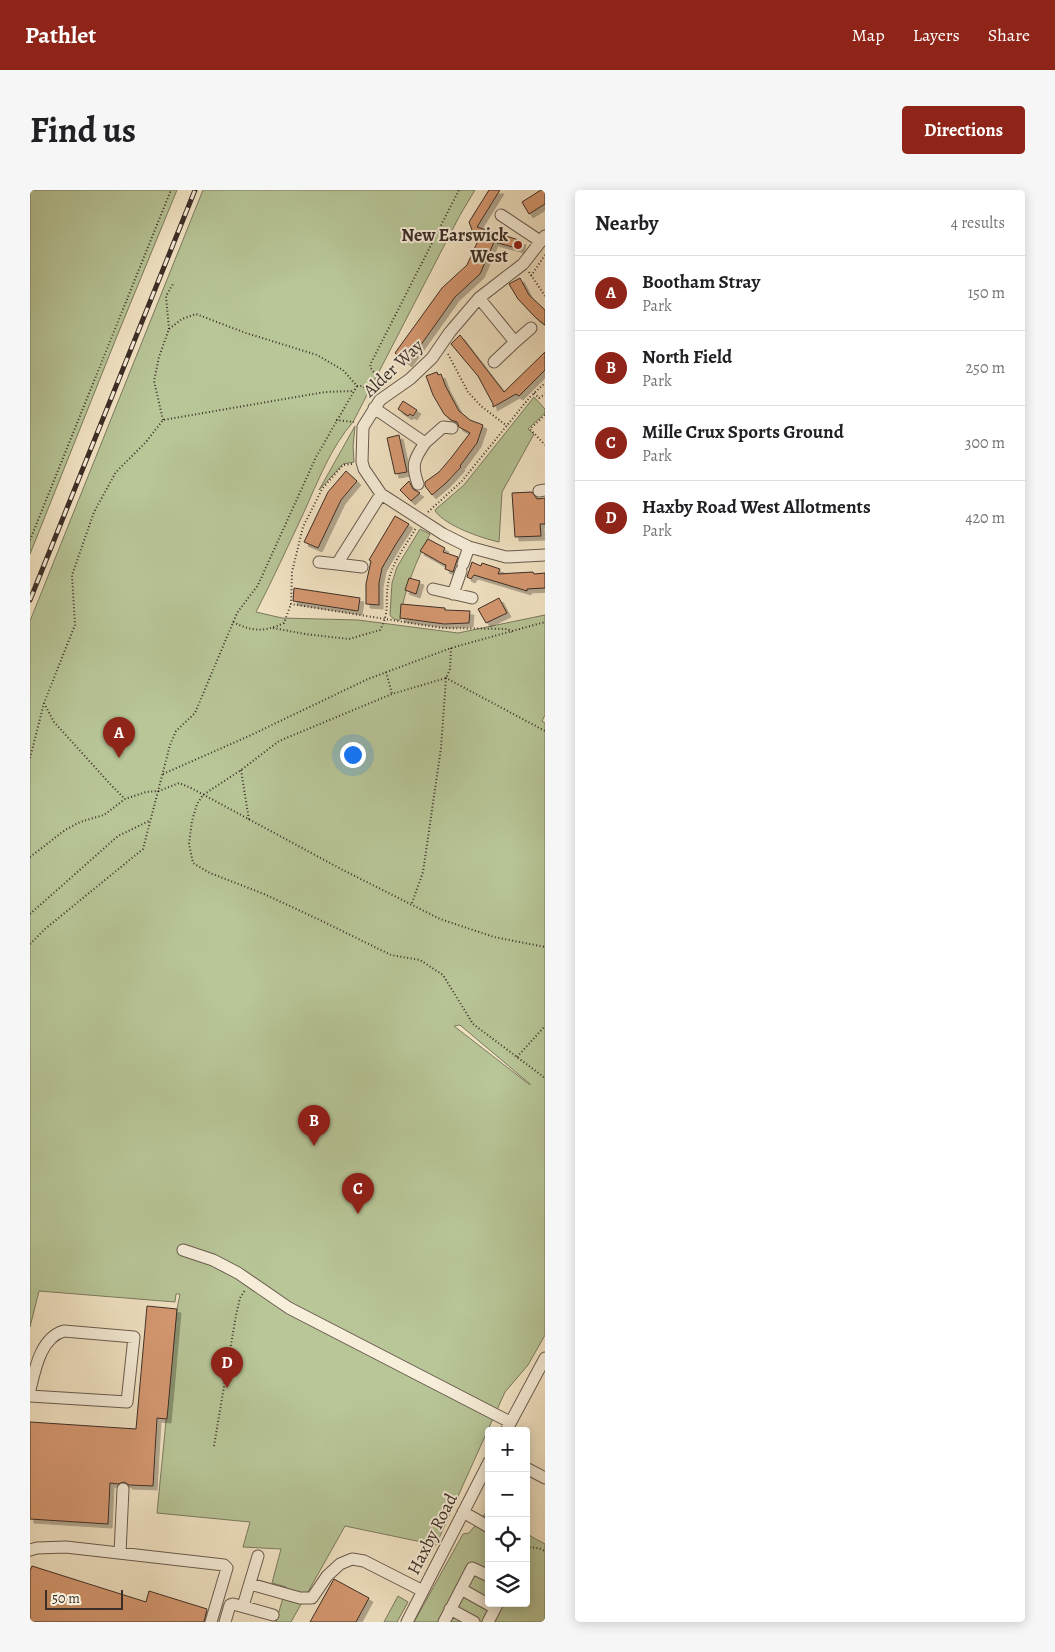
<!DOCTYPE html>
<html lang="en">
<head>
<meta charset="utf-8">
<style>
	:root { --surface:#fff; --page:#f6f6f6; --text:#202124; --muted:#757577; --line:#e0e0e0; --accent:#8f2418 }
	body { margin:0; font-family:Alegreya,serif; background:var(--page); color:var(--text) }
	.controls { position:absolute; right:15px; bottom:15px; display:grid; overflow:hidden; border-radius:5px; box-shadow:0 2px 12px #0003 }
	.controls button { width:45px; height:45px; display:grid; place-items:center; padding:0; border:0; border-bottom:1px solid var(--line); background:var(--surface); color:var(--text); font:25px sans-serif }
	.scale { position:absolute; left:15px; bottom:12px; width:78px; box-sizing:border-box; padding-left:5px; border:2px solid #3b2d27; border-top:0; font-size:14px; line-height:18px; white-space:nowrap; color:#3b2d27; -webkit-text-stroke:4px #f8efdb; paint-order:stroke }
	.you { position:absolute; left:322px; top:564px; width:18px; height:18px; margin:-12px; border:4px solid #fff; border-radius:50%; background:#1a73e8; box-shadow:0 0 0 8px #1a73e833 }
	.badge { display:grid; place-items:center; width:32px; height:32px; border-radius:50%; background:var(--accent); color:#fff; font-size:16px; font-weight:700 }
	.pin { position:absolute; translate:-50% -41px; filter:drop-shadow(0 1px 2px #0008) }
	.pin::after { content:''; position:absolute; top:26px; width:18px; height:15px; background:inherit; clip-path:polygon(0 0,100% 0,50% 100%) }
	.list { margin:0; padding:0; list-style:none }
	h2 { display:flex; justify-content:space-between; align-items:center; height:65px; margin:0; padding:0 20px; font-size:21px }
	h2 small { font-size:16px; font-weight:400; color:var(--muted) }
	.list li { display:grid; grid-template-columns:32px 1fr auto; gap:15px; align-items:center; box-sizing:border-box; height:75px; padding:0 20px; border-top:1px solid var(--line) }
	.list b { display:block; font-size:19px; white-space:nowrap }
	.list p { margin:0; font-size:16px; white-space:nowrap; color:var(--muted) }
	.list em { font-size:16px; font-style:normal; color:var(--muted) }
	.icon { flex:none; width:28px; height:28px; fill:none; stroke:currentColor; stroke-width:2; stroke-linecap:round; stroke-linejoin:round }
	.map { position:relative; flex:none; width:515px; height:1432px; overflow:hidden; border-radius:5px }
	header { display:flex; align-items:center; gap:30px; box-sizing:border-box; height:70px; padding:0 25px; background:var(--accent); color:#fff }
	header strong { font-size:24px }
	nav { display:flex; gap:28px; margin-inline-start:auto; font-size:18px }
	.intro { display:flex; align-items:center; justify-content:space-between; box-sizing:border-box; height:120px; padding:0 30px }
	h1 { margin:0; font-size:35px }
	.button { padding:12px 22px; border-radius:5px; background:var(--accent); color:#fff; font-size:18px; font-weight:700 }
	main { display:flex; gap:30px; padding:0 30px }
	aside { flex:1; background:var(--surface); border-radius:5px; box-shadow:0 2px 12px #0003 }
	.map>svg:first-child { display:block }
</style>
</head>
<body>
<header>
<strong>Pathlet</strong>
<nav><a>Map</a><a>Layers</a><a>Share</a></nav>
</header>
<div class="intro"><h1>Find us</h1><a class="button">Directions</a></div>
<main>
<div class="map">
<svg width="515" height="1432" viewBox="0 0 515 1432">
	<defs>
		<filter id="shadow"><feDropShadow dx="4" dy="4" stdDeviation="0" flood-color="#0004"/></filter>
	</defs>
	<rect width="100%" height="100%" fill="#f4e6c7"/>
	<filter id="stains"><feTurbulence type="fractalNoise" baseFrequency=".004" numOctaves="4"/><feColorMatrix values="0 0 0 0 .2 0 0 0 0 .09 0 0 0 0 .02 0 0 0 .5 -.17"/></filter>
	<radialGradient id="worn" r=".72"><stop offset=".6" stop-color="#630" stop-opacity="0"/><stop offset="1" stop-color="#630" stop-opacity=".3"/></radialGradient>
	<!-- green -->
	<path fill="#b8c698" stroke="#7a7a60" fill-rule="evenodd" d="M0,0H147L87,146L0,364Z
		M173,0H445L430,25L323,232C301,257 288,291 274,322C258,356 243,389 226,422L252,428L328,430L428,443L515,425V525L512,531L515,533V1145L498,1175L475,1202L406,1355L315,1336L261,1432H246L256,1397L242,1393L251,1359L213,1357L220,1332L127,1323L147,1119L150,1104H146L145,1112L9,1101L0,1137V431ZM430,835L500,894V895L424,836Z
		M504,207L515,219V223L498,239L504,244L472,302L469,352C451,348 416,336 405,321L406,319L434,295Z
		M325,236L323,256L324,272L313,274L289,300Z
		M390,339L400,344C386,372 374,399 370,430C366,430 362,429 360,425L362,393L367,377Z
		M459,1319V1413H496V1342L502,1347L515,1354V1432H384L433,1344L439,1343Z
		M368,1406L378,1412L367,1432H354Z"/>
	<!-- building -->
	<path fill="#d89a73" stroke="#3b2d27" filter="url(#shadow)" d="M459,0H470L447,37L492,51L490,59L464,52L450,84L425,107L378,173L365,163L412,98L437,75L447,53L439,32Z
		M511,0H515V14L499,24L492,12Z
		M490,88L499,105L515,120V135L506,128L488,109L479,94Z
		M430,145L474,202L515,162V180L489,206L486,204L463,217V214L448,186L421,154Z
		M407,182L408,185L411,184L416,197L429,221L440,230L453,235L447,253L430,276L431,277L416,293L402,305L395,296V292L409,282L421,268L440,243L429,237L427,232L421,230L414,224L403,205L396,186Z
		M373,211L387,220L383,226L380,224L378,226L368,219Z
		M369,245L377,282L365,284L357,248Z
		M316,281L327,291L311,310L288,358L274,352L298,302Z
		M379,291L383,299L390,303L381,311L370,300Z
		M502,302L507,309L515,308V334H510L511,346L485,347L482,303Z
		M365,326L379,334L366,354L352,378L349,393V415L336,414V394L341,371L339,370Z
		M398,349L415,358L413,362L428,367L423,382L415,379L416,375L413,374L390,361Z
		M442,372L451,376L452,373L470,379L468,384L503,382L504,384L515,383V398L497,399V401L444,385L441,389L437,387Z
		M379,388L390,391L386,404L375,400Z
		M264,398L330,408L328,421L263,411Z
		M469,408L477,423L456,433L448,419Z
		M371,414L415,418V420L440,421L439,433L414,434L370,428Z
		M117,1116L147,1119L137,1229L127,1228L123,1296L99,1295L94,1292L88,1294L80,1293L78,1334L0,1329V1232L106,1239Z
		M2,1376L116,1412L119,1401L177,1419L174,1432H0V1381Z
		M304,1389L339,1408L326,1432H280Z"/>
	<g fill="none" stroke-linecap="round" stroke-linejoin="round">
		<defs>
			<path id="minor" d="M471,25L510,51
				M515,46L493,74L449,108L420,142L402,168L380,189L350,210L333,237L332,272L334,279L351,304L413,344L439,357L476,367L515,365
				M449,108L485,152L464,172
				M485,152L501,138
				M344,218L395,253L413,237L422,238
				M388,294C381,275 384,269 395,253
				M509,301L515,300
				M289,372L307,374L351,304
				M307,374L332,377
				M433,374L439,357
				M403,399L442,408
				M423,404L431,381
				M153,1060L183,1070L208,1083L259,1118L480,1232
				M0,1200C5,1179 11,1147 34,1141L104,1147L97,1212L0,1206
				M476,1241L515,1168
				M496,1278L515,1288
				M433,1322L459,1337
				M0,1360L7,1358L36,1357L194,1375L197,1378L181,1432
				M90,1363L93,1299
				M220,1394L270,1408H282L297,1386L310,1374L322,1369L334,1371L393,1401
				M431,1399L465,1418
				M213,1416L228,1366
				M420,1419L444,1432
				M195,1432L200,1415L203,1414L243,1425
				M377,1432L459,1272
				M414,1432L442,1378L459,1386
				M458,1432L468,1413"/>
		</defs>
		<!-- minor casing -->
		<use href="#minor" stroke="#695b4f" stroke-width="13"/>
		<!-- path -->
		<path stroke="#3b2d27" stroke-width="2" stroke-dasharray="1 2.5" stroke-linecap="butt" d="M499,82L515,106
			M501,86L515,65
			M139,139L136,106L143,94
			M418,164L438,202L451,216L477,236
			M354,196L340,177L341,173L429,0
			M504,203L509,208L515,204
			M515,225L500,239L515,255
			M133,230L124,191L129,167L139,139L152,129L166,124L216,143L287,165L313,180L327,196H333L341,204
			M306,230L324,232
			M322,274L313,275L292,299L273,337L262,382L261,414L412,438L478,439L482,442
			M398,322L432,291L500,207L515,193
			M0,350L141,0
			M203,432C223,442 234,442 254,433L261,414
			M243,438L275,444L319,449L350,440C360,422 355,413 358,394C361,374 376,355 386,338
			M421,458L420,479L416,488L362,504L249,551L211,580L173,605L167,614L162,631L159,654L163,673L180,683L234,704L292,731L361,765L390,770L413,785L443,834L515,888
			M356,482L362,504
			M14,513L24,532L81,595L94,608
			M0,568L14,513L45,435L42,385L64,322L86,282L116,252L133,230L295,202L324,201
			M211,580L219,630
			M133,584L219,546L338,489L421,458L515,432
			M0,667L35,640L50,632L74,625L95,609L116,602L129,601L149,593L161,598L311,679L410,729L464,747L515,757
			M382,713L393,682L411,558L416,488L515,541
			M0,724L88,646L119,631
			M0,754L15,739L113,659L140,555L146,541L165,523L207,423L228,395L286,267L327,196
			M487,867L515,836
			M184,1256L206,1125L210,1108L215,1100
			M496,1357L508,1358L515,1361"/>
		<!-- minor -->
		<use href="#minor" stroke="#f8efdb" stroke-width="11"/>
		<defs>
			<path id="rail" d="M0,410L165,0"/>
		</defs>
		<!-- rail casing -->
		<use href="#rail" stroke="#3b2d27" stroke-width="5"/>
		<!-- rail -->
		<use href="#rail" stroke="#f8efdb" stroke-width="3" stroke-dasharray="9" stroke-linecap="butt"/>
	</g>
	<!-- markers -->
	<circle fill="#8f2418" stroke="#f8efdb" stroke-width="2" cx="488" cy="55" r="5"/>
	<g text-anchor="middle" stroke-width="4" stroke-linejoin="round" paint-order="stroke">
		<!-- poi labels -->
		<g font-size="18" font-weight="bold" fill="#3b2d27" stroke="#f8efdb" text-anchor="end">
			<text x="478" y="51">New Earswick<tspan x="478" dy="21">West</tspan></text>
		</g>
		<!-- street labels -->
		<g font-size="18" fill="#3b2d27" stroke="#f8efdb">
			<text transform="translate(363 178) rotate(-43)" y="6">Alder Way</text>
			<text transform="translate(402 1344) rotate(-63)" y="6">Haxby Road</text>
		</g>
	</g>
	<rect width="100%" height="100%" filter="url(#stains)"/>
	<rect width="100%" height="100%" fill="url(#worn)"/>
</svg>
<div class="controls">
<button>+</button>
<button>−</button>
<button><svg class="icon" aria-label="locate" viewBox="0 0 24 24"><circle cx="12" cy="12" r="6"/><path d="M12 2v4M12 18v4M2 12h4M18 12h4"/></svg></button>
<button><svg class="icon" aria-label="layers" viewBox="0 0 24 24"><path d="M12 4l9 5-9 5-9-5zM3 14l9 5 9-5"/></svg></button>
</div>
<div class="scale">50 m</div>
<div class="you"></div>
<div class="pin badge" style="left:89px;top:568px">A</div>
<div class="pin badge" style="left:284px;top:956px">B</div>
<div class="pin badge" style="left:328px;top:1024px">C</div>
<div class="pin badge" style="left:197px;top:1198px">D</div>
</div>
<aside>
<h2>Nearby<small>4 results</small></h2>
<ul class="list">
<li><span class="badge">A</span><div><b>Bootham Stray</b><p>Park</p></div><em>150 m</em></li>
<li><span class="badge">B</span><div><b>North Field</b><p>Park</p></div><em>250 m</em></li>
<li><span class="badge">C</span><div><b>Mille Crux Sports Ground</b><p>Park</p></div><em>300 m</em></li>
<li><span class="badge">D</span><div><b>Haxby Road West Allotments</b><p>Park</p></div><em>420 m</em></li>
</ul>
</aside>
</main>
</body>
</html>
